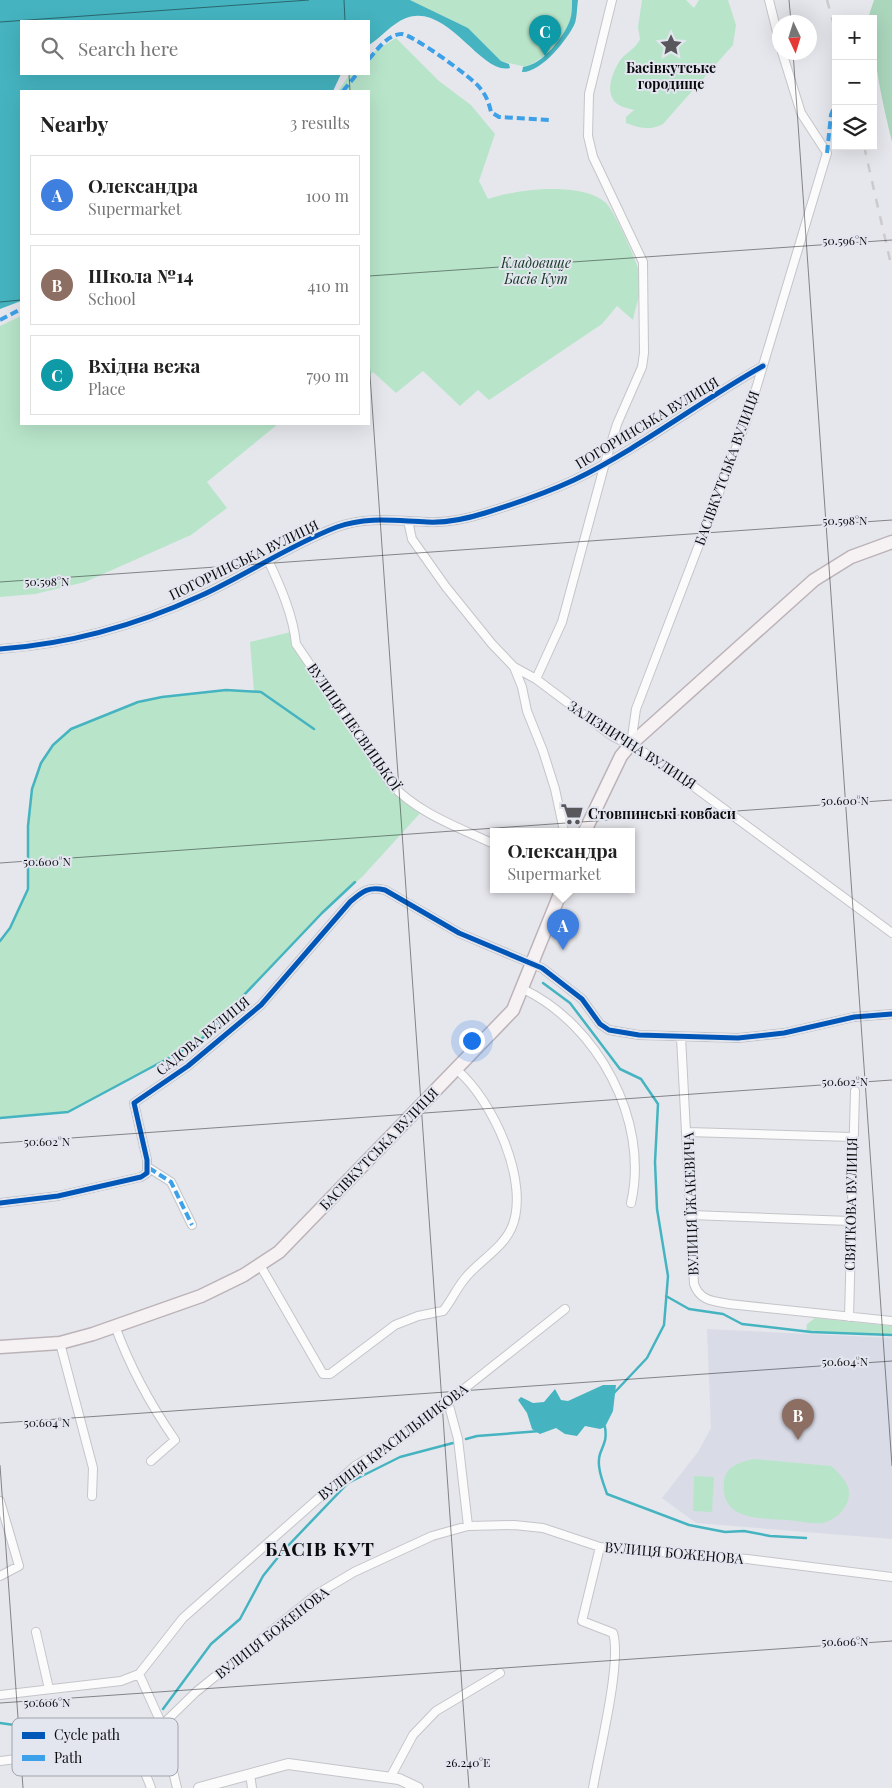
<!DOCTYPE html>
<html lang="en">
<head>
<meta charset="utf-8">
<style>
	:root { --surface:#fff; --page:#f6f6f6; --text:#222; --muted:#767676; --line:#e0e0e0; --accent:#58585c }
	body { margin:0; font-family:"Playfair Display",serif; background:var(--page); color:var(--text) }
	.controls { position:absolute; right:15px; top:15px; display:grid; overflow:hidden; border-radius:0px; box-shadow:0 5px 20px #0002 }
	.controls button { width:45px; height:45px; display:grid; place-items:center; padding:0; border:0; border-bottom:1px solid var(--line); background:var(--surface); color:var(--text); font:25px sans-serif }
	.compass { position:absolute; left:772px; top:15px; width:45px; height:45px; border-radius:50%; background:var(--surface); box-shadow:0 5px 20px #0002; rotate:176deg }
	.you { position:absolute; left:471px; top:1040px; width:18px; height:18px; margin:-12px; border:4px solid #fff; border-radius:50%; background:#1a73e8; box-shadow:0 0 0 8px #1a73e833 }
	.badge { display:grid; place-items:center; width:32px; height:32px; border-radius:50%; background:var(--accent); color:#fff; font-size:16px; font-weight:700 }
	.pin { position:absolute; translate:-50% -41px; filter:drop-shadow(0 1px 2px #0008) }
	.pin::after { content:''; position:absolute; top:26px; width:18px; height:15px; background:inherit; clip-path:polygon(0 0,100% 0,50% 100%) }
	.popup { position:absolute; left:490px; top:828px; width:145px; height:65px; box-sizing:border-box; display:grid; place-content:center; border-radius:0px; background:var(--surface); filter:drop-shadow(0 1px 4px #0005); font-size:16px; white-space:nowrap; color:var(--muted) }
	.popup b { font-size:19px; color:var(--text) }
	.popup::after { content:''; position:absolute; left:50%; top:100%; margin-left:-10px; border:10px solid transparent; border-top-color:var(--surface) }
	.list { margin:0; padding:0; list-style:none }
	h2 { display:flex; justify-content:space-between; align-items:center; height:65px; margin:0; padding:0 20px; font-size:21px }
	h2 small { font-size:16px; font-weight:400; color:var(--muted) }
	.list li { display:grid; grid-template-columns:32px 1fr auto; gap:15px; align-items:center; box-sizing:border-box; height:80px; margin:0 10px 10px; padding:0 10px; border:1px solid var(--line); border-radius:0px }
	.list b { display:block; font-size:19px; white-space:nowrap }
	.list p { margin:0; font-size:16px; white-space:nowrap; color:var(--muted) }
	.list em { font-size:16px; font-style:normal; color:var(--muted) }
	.icon { flex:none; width:28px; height:28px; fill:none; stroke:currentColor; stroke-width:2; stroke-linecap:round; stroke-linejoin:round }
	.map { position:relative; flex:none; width:892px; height:1788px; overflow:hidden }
	.search { position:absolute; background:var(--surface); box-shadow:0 5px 20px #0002; left:20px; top:20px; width:350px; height:55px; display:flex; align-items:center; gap:12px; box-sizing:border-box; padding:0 18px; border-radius:0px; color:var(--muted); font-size:19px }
	.panel { position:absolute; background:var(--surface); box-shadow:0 5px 20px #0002; left:20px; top:90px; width:350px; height:335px; border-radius:0px }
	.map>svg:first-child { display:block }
</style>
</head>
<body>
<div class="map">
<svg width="892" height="1788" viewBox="0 0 892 1788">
	<rect width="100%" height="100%" fill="#e6e7ec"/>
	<!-- built -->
	<path fill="#d9dbe7" d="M707,1329L892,1338V1539L696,1523L662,1498L698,1452L711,1428Z"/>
	<!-- green -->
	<path fill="#b8e5ca" d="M410,0H572C572,6 572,14 570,20C563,39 544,59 526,67L501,61L468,28Z
		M642,0H686L694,8L699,0H728L736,25L733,45L663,124C649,131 640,128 626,123V117L634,110C628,108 620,107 616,103C604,92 613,70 621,59C627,52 636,48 640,39L638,27Z
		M396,38L439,81L471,105L495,134L479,181L488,199C516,189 583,181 606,203C615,212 638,263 640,276C643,289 635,308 633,320L617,306L602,324L489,400L478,390L460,406L423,371L396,393L373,372L369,376V91H338L350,74H369V55Z
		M21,316V424H278L207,482L227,508L191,535L85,582L35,594L0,597V326Z
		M295,631L296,644L391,784L423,810L363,876L322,913L205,1036L193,1045L68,1112L0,1118V941L10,928L28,889V826L32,789L41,763L53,745L71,729L138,702L162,697L226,690L254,692L250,642Z
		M815,1318L892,1326V1335L806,1332L807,1324Z
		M754,1459L831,1466C838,1472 845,1479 848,1487C853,1503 838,1520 822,1523C812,1524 798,1521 788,1520C760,1518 720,1521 724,1482C725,1466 740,1462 754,1459Z
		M694,1476L714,1477L712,1512L693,1511Z"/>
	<!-- forest -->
	<path fill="#aad6bc" d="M874,0H892V142C882,101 873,62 873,19L868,18Z"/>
	<!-- water -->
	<path fill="#45b4c0" d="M0,0H410L468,28L501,61L509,64L510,68C481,76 448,2 406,18C391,24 382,37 369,45V21H21V74H341L333,91H21V301L0,309Z
		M572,0H578C577,7 577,17 575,23C568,39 541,73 522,72L523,67C542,65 564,37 570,20C572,14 572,6 572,0Z
		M603,1385H616L613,1411L605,1427L600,1429L585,1426L577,1436L565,1434L556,1428L540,1434L532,1429L527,1413L518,1400L521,1397L533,1403L544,1402L555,1389L561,1400L568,1401Z"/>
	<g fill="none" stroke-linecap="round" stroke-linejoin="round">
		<!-- stream -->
		<path stroke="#45b4c0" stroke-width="2.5" d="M0,941L10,928L28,889V826L32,789L41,763L53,745L71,729L138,702L162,697L226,690L261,692L314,729
			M543,983L570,1003L620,1069L641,1079L658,1104L655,1162L657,1209L668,1276L664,1325L647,1358L614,1393
			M0,1118L68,1112L193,1045L205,1036L322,913L355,882
			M666,1296L689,1309L723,1314L742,1324L811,1332L892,1335
			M605,1427C607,1440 604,1443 600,1454C596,1466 603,1482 607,1494L689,1525L725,1532L744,1531L770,1536L806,1538
			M466,1439L477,1436L540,1431
			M163,1709L211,1644L240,1619L263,1576L283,1551L348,1483L400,1457L453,1443
			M0,1723C48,1731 99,1730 147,1728L153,1721"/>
		<defs>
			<path id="minor" d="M769,0L780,44
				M408,521L412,539L446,587L492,644L514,667L536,679L612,736L655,758L892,933
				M269,562C281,588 293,615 296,644L391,784C419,814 458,827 494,844
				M0,649C69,644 137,625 200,596C246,575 290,545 337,527C368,516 396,521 427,522C446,523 466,519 485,513C514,504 546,493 574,480C640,448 699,402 763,366
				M514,667L522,687L527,711L543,751L555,789L564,831
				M536,679L562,622L605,463L617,424L642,367L644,353L643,262L593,157L588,136L589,94L612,0
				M631,744L636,709L746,422L827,153L801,113L782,52
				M523,989C597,1024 650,1120 631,1203
				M681,1037L694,1284C700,1301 713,1301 729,1304L892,1321
				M688,1132L852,1137
				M149,1168L171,1182L192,1225
				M0,1203L58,1196L141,1177L147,1173V1160L134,1103L188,1066L261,1005L350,902C362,892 368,886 385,890L459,933L542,968L582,999L600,1024L609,1030L639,1035L738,1038L784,1033L854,1017L892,1014
				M691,1215L850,1221
				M260,1265L323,1374H330L395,1325L418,1316L443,1311C452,1300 457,1287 467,1276C481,1260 502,1248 511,1229C532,1184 492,1099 457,1070
				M849,1317L855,1091
				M115,1326C130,1367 150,1404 175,1440L151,1461
				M60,1343L93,1468L92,1496
				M448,1402L458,1439L468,1526
				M0,1501L19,1566L0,1576
				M36,1632L49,1689
				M139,1674L162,1725L177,1788
				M0,1695L121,1681L139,1674L183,1618L355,1466L407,1434L565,1309
				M162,1725L196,1692L317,1594L354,1572L432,1536L468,1526L514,1525L543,1528L600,1547L747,1559L892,1577
				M0,1761C32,1758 103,1743 130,1757C142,1762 147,1777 151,1788
				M250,1774L252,1788
				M390,1778L413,1735L436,1711L500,1673
				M593,1788C599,1753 622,1662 613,1633L582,1621L600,1547"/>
			<path id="tertiary" d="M199,1788L288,1764L399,1779L418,1788"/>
			<path id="primary" d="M585,831L621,756L631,744L814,580L851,557L892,542
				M0,1347L60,1343L93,1334L201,1296L244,1275L279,1252L513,1010L562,889"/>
		</defs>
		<!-- minor casing -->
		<use href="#minor" stroke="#c4c5c9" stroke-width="10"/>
		<!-- tertiary casing -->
		<use href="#tertiary" stroke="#c4c5c9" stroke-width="12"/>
		<!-- primary casing -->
		<use href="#primary" stroke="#bcb3b8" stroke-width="15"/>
		<!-- minor -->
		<use href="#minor" stroke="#fbfbfc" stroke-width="8"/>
		<!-- tertiary -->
		<use href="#tertiary" stroke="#fbfbfc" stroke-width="10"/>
		<!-- primary -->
		<use href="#primary" stroke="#f6f1f3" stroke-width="12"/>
		<!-- rail -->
		<path stroke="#cbcbcd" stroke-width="2.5" stroke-dasharray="9 9" stroke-linecap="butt" d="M827,0L836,33
			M864,146L892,269"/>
		<!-- quiet -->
		<path stroke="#3ca1e9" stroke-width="4" stroke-dasharray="8 4" stroke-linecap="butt" d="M369,59C377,50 387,35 401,34C411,33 474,79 480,88C486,95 489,103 491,112L499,117L549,120
			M343,91L357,74
			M827,153L831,115L836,102
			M0,320L21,309
			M149,1168L171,1182L192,1225"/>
		<defs>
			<path id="cycleway" d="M0,649C69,644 137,625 200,596C246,575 290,545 337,527C368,516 396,521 427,522C446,523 466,519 485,513C514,504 546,493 574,480C640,448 699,402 763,366
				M0,1203L58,1196L141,1177L147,1173V1160L134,1103L188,1066L261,1005L350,902C362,892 368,886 385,890L459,933L542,968L582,999L600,1024L609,1030L639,1035L738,1038L784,1033L854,1017L892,1014"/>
		</defs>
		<!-- cycleway casing -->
		<use href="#cycleway" stroke="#e3e5ef" stroke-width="8"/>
		<!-- cycleway -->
		<use href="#cycleway" stroke="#0057b8" stroke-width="5"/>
	</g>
	<!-- ticks -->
	<path fill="none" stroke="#0b0b0e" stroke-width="1" stroke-opacity="0.45" d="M344,0L345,21M789,0L791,22M0,22L309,0M793,52L892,1466M349,74L350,91M369,276L892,240M0,302L21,300M369,361L469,1788M0,582L892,520M0,863L892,800M0,1143L892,1080M0,1423L892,1361M0,1465L23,1788M0,1703L892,1641"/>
	<!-- icons -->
	<defs>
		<symbol id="sight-bare" viewBox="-9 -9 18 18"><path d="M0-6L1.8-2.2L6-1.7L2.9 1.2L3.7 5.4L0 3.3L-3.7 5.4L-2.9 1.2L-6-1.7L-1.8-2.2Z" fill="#58585c" stroke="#e3e5ef" stroke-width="2.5" paint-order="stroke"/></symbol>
		<symbol id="supermarket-bare" viewBox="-9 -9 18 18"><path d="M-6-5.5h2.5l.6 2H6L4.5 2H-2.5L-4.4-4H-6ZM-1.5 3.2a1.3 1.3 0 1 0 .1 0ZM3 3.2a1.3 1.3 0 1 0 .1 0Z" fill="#58585c" stroke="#e3e5ef" stroke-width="2.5" paint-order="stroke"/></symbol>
	</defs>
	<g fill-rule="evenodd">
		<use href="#sight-bare" x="655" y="29" width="32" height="32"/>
		<use href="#supermarket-bare" x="556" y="798" width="32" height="32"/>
	</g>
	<g text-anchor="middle" stroke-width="4" stroke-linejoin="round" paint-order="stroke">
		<!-- poi labels -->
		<g font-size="14" font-weight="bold" fill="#0b0b0e" stroke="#e3e5ef">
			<text x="671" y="73">Басівкутське<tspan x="671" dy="16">городище</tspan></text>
			<text x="588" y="819" text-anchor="start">Стовпинські ковбаси</text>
		</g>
		<!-- park labels -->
		<g font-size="14" font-style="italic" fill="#143722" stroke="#e3e5ef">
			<text x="536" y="268">Кладовище<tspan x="536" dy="16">Басів Кут</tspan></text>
		</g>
		<!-- street labels -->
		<g font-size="14" fill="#0b0b0e" stroke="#e3e5ef">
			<text transform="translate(647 423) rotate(-31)" y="5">ПОГОРИНСЬКА ВУЛИЦЯ</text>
			<text transform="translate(727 468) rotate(-70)" y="5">БАСІВКУТСЬКА ВУЛИЦЯ</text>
			<text transform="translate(244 560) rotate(-26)" y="5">ПОГОРИНСЬКА ВУЛИЦЯ</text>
			<text transform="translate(354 727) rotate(55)" y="5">ВУЛИЦЯ НЕСВИЦЬКОЇ</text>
			<text transform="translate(632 745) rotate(33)" y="5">ЗАЛІЗНИЧНА ВУЛИЦЯ</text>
			<text transform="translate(203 1036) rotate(-39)" y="5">САДОВА ВУЛИЦЯ</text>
			<text transform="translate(379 1149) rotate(-46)" y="5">БАСІВКУТСЬКА ВУЛИЦЯ</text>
			<text transform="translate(691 1204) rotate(-92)" y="5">ВУЛИЦЯ ЇЖАКЕВИЧА</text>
			<text transform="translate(851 1204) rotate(-89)" y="5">СВЯТКОВА ВУЛИЦЯ</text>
			<text transform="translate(393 1442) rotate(-37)" y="5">ВУЛИЦЯ КРАСИЛЬНИКОВА</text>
			<text transform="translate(674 1553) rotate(5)" y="5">ВУЛИЦЯ БОЖЕНОВА</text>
			<text transform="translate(272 1633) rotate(-38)" y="5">ВУЛИЦЯ БОЖЕНОВА</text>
		</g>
		<!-- district labels -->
		<g font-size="19" font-weight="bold" letter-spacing="1" fill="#0b0b0e" stroke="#e3e5ef">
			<text x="320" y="1556">БАСІВ КУТ</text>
		</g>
	</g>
	<!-- legend -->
	<rect x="12" y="1718" width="166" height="58" rx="8" fill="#e3e5ef" stroke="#a2a4ac" stroke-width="1"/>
	<rect x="22" y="1732" width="23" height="7" fill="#0057b8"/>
	<rect x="22" y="1755" width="23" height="6" fill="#3ca1e9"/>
	<g font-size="14" fill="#0b0b0e">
		<text x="54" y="1740">Cycle path</text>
		<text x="54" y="1763">Path</text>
	</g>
	<g font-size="12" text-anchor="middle" fill="#0b0b0e" stroke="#e3e5ef" stroke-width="4" stroke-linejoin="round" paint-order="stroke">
		<text x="845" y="245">50.596°N</text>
		<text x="845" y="525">50.598°N</text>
		<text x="47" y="586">50.598°N</text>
		<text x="845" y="805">50.600°N</text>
		<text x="47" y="866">50.600°N</text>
		<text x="845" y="1086">50.602°N</text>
		<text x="47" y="1146">50.602°N</text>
		<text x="845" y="1366">50.604°N</text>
		<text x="47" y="1427">50.604°N</text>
		<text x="845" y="1646">50.606°N</text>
		<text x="47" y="1707">50.606°N</text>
		<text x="468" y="1767">26.240°E</text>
	</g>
</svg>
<div class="controls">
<button>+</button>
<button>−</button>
<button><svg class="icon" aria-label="layers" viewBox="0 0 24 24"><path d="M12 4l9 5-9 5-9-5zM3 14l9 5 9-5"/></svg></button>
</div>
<svg class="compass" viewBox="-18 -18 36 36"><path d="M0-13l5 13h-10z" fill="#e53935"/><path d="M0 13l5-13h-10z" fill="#767676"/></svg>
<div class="you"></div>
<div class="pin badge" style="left:563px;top:950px;background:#3f7fe0">A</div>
<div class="popup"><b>Олександра</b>Supermarket</div>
<div class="pin badge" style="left:798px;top:1440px;background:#8d6e63">B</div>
<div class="pin badge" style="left:545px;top:56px;background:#0f9aa8">C</div>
<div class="search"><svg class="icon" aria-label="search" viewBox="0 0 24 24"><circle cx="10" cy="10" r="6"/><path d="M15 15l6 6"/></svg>Search here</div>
<section class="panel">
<h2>Nearby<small>3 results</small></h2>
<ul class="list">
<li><span class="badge" style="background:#3f7fe0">A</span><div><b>Олександра</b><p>Supermarket</p></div><em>100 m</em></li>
<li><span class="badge" style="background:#8d6e63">B</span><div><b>Школа №14</b><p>School</p></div><em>410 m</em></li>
<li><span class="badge" style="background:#0f9aa8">C</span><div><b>Вхідна вежа</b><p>Place</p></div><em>790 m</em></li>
</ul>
</section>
</div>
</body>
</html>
